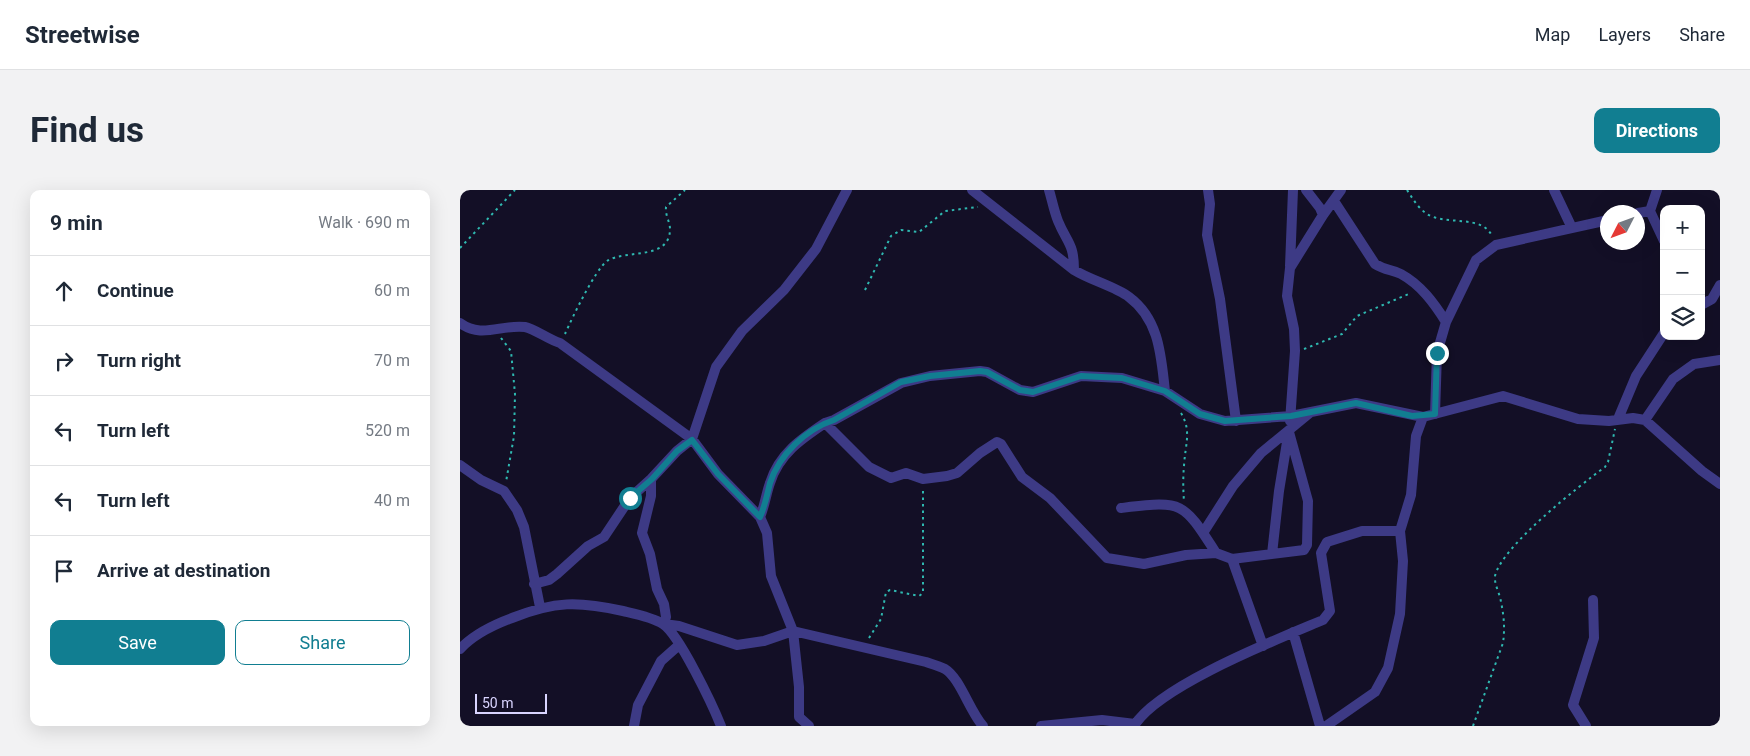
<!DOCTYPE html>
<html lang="en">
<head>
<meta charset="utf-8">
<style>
	:root { --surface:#fff; --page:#f2f2f3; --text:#1f2937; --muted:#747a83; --line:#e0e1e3; --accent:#117e91 }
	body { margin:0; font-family:Roboto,sans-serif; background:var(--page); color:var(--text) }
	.controls { position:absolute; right:15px; top:15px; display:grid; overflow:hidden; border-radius:10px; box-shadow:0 5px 20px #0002 }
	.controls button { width:45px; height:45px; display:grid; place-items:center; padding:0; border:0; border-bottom:1px solid var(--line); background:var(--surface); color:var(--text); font:25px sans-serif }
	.compass { position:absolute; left:1140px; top:15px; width:45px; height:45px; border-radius:50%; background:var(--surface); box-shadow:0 5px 20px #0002; rotate:228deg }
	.scale { position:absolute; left:15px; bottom:12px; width:72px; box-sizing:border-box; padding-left:5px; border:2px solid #d9d4ff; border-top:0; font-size:14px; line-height:18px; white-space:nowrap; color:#d9d4ff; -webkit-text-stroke:4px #130f26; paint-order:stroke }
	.stop { position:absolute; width:15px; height:15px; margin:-11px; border:4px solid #117e91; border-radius:50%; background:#fff }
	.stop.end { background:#117e91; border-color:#fff; box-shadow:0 1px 5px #0008 }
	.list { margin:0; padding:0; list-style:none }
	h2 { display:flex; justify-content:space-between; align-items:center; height:65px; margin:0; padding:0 20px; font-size:21px }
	h2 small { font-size:16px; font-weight:400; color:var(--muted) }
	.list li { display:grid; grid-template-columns:32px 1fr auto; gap:15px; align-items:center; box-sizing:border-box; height:70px; padding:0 20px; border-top:1px solid var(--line) }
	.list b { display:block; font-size:19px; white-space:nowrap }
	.list em { font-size:16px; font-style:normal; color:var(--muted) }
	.actions { display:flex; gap:10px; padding:15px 20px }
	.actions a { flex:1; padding:11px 0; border:1px solid var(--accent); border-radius:10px; text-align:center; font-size:18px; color:var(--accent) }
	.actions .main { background:var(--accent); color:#fff }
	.icon { flex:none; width:28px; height:28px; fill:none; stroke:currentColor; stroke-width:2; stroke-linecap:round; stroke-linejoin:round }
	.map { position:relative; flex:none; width:1260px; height:536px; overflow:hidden; border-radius:10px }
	header { display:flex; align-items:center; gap:30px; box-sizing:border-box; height:70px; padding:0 25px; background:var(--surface); border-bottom:1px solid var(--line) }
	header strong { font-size:24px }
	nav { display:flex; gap:28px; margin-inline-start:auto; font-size:18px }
	.intro { display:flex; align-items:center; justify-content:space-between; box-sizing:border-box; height:120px; padding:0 30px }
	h1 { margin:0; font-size:35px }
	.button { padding:12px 22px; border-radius:10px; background:var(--accent); color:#fff; font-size:18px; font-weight:700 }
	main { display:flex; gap:30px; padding:0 30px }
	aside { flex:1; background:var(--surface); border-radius:10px; box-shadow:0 5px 20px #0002 }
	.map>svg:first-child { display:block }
</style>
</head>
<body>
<header>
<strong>Streetwise</strong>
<nav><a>Map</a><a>Layers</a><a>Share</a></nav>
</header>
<div class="intro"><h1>Find us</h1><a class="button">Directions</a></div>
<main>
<aside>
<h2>9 min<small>Walk · 690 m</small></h2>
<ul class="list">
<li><svg class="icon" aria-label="ahead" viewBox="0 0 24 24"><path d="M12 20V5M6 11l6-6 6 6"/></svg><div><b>Continue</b></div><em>60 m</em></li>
<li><svg class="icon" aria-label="right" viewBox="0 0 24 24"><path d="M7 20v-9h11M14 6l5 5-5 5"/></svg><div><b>Turn right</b></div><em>70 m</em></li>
<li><svg class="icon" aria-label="left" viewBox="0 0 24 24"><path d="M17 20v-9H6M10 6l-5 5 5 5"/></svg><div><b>Turn left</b></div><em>520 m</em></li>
<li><svg class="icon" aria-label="left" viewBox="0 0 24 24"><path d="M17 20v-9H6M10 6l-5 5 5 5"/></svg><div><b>Turn left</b></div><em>40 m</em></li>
<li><svg class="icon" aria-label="arrive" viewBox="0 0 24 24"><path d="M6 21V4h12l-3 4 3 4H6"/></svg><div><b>Arrive at destination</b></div></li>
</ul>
<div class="actions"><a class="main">Save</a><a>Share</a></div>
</aside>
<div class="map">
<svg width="1260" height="536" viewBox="0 0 1260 536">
	<rect width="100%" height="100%" fill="#130f26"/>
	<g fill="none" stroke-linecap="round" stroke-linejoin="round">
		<!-- path -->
		<path stroke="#2fb8b0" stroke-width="2" stroke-dasharray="2.5 4" stroke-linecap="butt" d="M947,0C953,9 958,18 967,24C986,36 1022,24 1032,46
			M0,58L55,0
			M405,100L431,46L441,40L459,42L485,21L518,17
			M105,144C112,128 135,80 147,71C165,59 210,71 210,39C210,32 205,25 206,17L225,0
			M41,148L51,161L55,204L54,246L46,292
			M844,159L882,144L897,126L951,103
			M721,223C732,241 725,255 724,276C723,287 723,299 724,311
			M409,448L421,429L426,402L430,400L459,406L463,403V297
			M1013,536L1043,453C1045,439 1044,426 1041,412C1040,404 1034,394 1035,386C1042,356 1119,296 1145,277L1148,272L1155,239"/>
		<!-- street -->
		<path stroke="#3d3a85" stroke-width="10" d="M512,0L614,80C630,90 656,97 669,107C700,130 701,167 705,201
			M589,0C592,10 594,21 598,31C607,53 614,53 614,80
			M748,0L750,14L747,45L760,109L776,231
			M1094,0L1112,38
			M874,11L915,74C926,81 932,79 941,84C961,95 974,113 986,132
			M1190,21L1204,51
			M1178,23L1190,21L1197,0
			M863,25L881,0
			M830,76L833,0
			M1241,115L1252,109L1260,95
			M0,133C22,149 41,134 65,137C75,139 89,150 100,153L232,249L258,284L300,327L307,343L311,386L333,441L339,497V527L349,536
			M975,224L977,163L986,132L1016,70L1036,55L1148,30
			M1158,229L1176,186L1204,143
			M1185,230L1213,189L1234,174L1260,170
			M830,231L835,161L834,139L827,106L830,78L863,25L860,18L846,0
			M365,233L374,230L441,193L470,186L520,181L527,182L560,200L573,202L621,186L662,188L705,201L740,224L765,231L831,226L896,213L963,227L1043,206L1118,229L1149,231L1173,228L1185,230L1242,281L1260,294
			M0,275L21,290L44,301L57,320L64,337L80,417
			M191,289V306L182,343L190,364L197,399L204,414L206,427L204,434L219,436L277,455L304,451L333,441L466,472C472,474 479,476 485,479C500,488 510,522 523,536
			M661,318C723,311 722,310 756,363
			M300,327C305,315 306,304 310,293C319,264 341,249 365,233L409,277L431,288L446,283L463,289L487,286L497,283L520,263L537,252L541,254L562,287L590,308L647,368L684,374L726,365L756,363L772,369L844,360L847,355L848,311L829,242
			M743,343L773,296L801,263L851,222
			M812,364L819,301L828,246
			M772,369L803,456
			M74,394L89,390L97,384L128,356L144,347L170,308L191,289L217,261L232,249L256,177L282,141L324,100L356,59L387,0
			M833,442L860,536
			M0,459C14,444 33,435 52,428C95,411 118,411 163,421C176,424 192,427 203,434C219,444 253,516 261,536
			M174,536L178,515L201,471L219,455
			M581,536L642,530L675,534
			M674,536C698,496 818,449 863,430L870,421L861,363L867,352L902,341H940
			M866,536L915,502L928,478L940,424L943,371L940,341L951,305L956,246L963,227
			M1126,536L1113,515L1134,448L1133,410"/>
	</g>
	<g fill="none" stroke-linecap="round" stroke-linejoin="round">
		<!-- route -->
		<path stroke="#117e91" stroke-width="6" d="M170,308L192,289L217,261L232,250L258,284L300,327C305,316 307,305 310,293C319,265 346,239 374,230L441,192L470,186L520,181L527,182L560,200L573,202L621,186L662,188L705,201L740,224L765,231L831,226L896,213L952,226L975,224L977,163"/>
	</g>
</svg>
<div class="controls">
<button>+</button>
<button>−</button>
<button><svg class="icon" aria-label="layers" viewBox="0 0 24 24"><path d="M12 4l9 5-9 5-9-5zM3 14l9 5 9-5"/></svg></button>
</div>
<svg class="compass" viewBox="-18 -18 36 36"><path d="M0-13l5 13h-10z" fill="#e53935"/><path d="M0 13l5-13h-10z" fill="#747a83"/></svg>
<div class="scale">50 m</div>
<div class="stop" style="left:170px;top:308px"></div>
<div class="stop end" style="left:977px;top:163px"></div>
</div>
</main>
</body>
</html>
